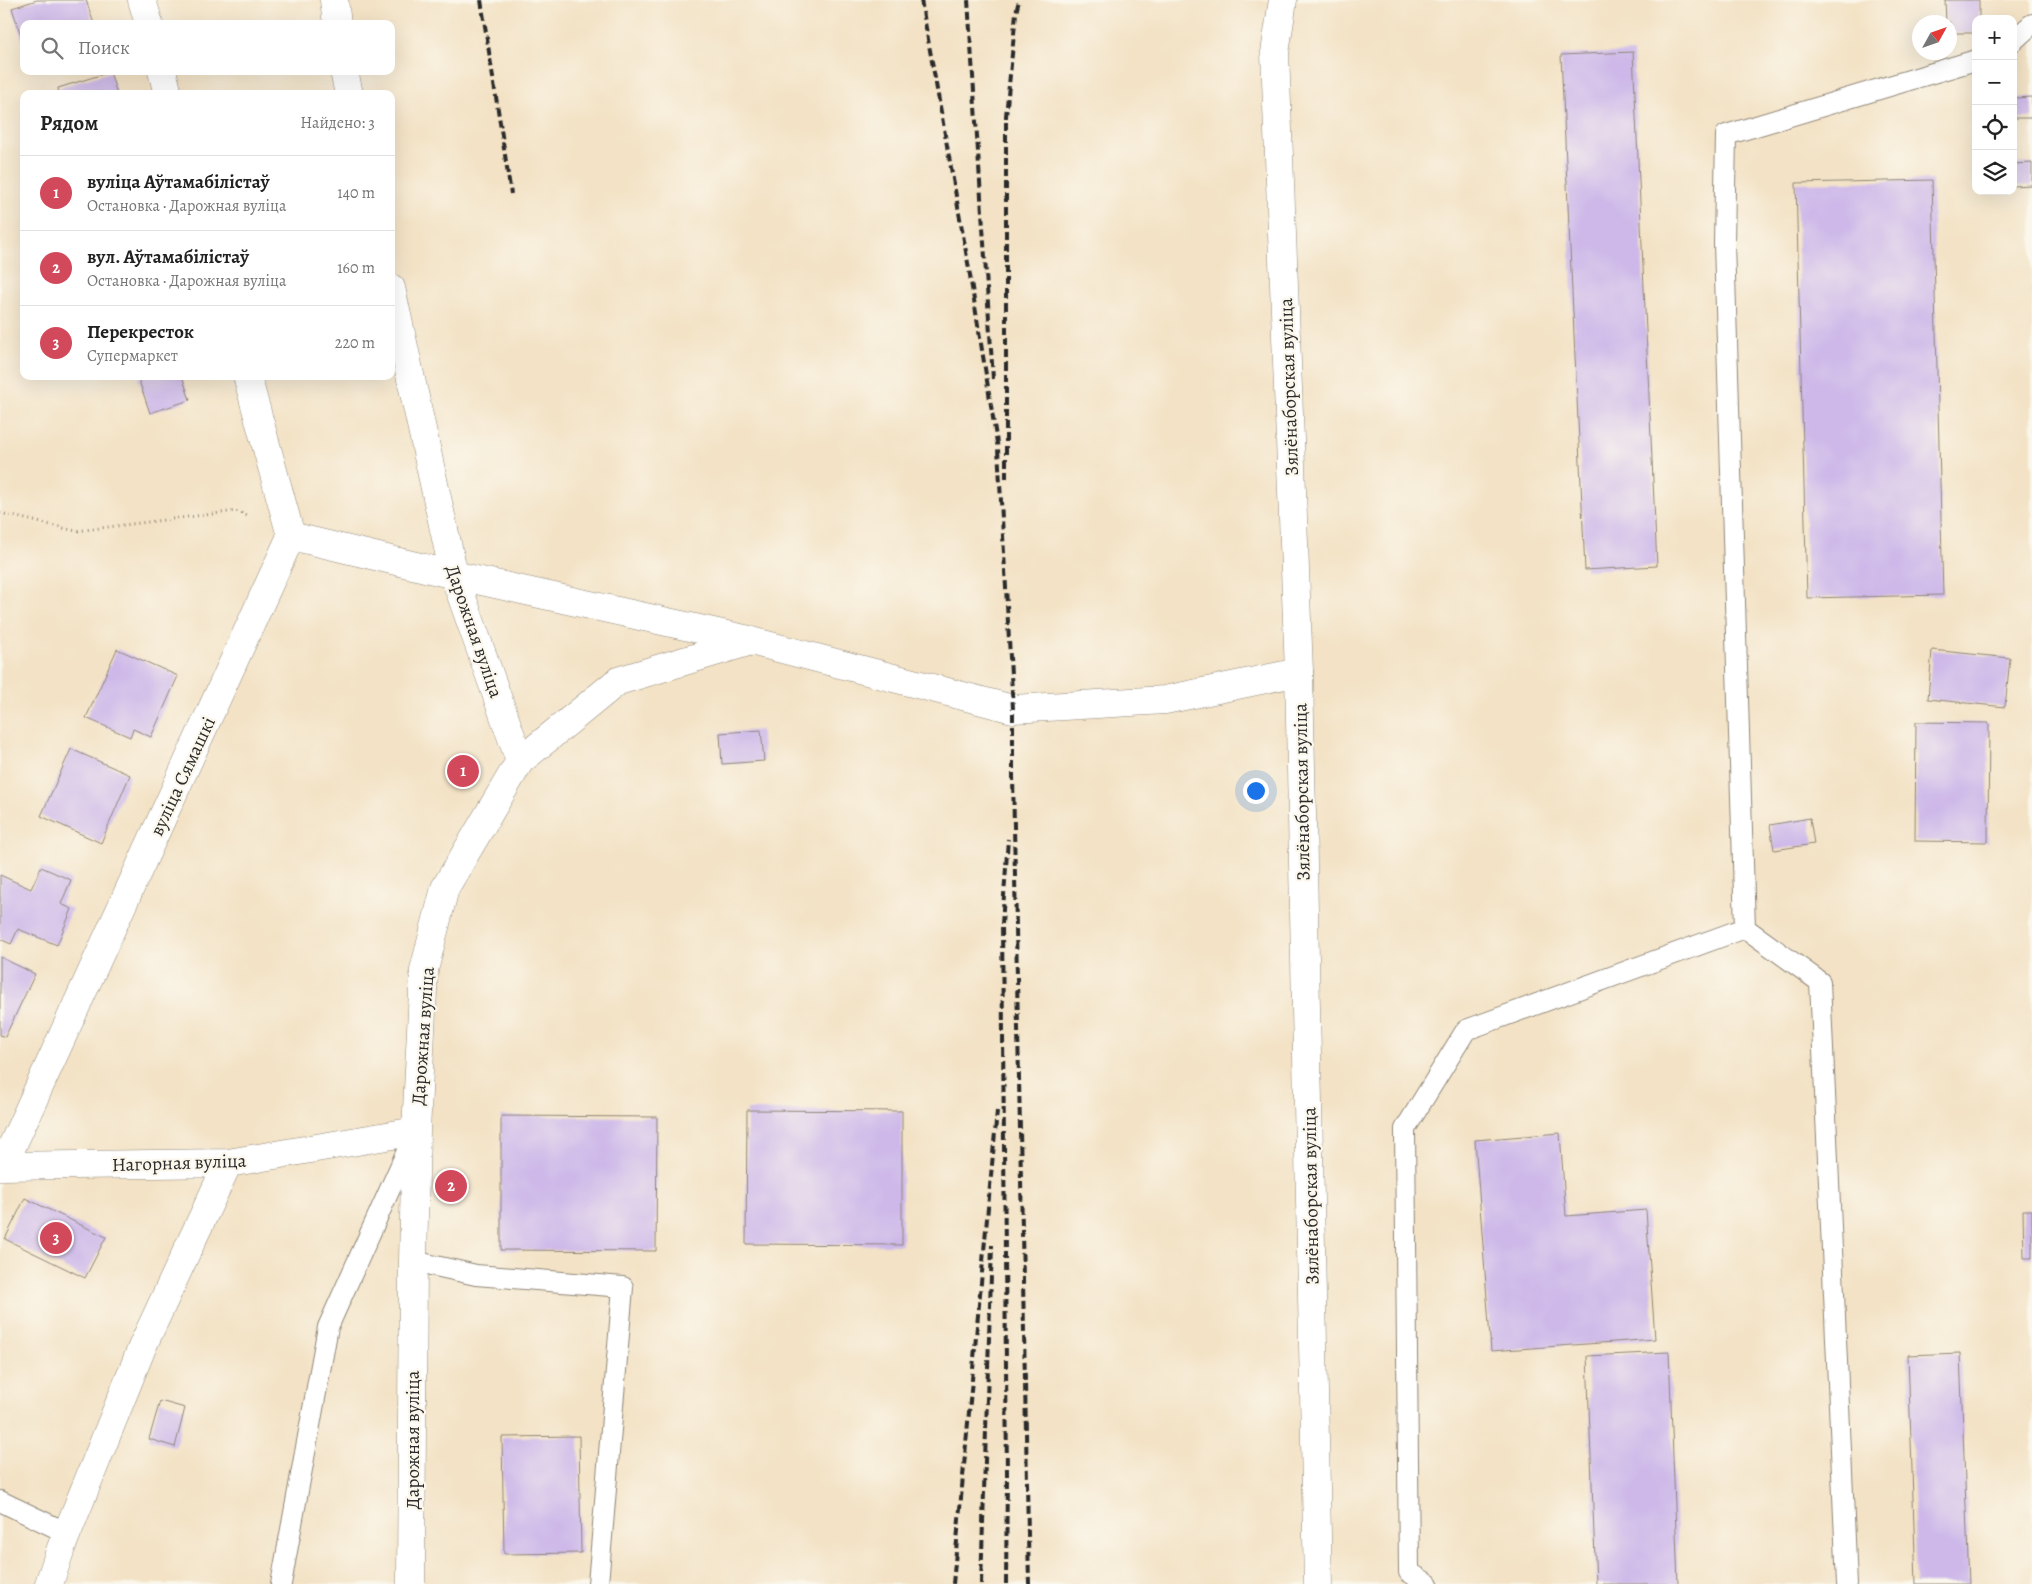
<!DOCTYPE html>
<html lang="ru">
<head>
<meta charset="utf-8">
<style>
	:root { --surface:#fff; --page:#f2f2f2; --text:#222; --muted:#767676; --line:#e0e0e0; --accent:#d1495b }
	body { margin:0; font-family:Alegreya,serif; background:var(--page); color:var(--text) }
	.controls { position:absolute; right:15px; top:15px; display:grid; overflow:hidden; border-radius:10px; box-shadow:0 5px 20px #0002 }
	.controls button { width:45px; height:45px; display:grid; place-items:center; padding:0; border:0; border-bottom:1px solid var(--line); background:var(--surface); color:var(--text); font:25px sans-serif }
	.compass { position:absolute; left:1912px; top:15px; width:45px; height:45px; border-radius:50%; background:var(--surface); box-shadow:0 5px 20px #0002; rotate:50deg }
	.you { position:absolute; left:1255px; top:790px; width:18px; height:18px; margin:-12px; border:4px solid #fff; border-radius:50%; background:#1a73e8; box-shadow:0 0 0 8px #1a73e833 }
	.badge { display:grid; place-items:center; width:32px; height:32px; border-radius:50%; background:var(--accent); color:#fff; font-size:16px; font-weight:700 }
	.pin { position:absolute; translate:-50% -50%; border:2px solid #fff; box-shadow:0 1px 5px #0006 }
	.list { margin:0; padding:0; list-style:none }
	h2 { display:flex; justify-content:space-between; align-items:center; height:65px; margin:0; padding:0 20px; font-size:21px }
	h2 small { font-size:16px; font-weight:400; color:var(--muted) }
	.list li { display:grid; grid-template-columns:32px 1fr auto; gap:15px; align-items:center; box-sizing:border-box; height:75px; padding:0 20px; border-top:1px solid var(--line) }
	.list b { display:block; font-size:19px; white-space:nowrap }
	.list p { margin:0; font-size:16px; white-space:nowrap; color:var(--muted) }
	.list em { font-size:16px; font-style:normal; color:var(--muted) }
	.icon { flex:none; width:28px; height:28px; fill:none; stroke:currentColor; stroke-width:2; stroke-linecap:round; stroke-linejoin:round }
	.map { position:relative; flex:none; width:2032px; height:1584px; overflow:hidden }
	.search { position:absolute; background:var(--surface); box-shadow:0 5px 20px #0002; left:20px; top:20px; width:375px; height:55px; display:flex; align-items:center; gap:12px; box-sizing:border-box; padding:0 18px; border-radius:10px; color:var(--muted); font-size:19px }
	.panel { position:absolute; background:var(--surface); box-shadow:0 5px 20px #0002; left:20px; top:90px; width:375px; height:290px; border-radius:10px }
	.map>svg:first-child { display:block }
</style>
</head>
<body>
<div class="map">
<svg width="2032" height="1584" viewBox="0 0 2032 1584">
	<rect width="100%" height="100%" fill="#fbf7ec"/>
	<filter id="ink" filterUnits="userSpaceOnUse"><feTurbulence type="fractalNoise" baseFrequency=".02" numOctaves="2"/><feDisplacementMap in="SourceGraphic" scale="10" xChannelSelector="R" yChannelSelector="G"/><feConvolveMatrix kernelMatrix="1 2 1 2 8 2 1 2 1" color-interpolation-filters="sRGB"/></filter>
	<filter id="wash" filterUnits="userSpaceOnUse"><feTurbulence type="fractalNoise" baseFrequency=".0096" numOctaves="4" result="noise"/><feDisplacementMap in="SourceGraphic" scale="20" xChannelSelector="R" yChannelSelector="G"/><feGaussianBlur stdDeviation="1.12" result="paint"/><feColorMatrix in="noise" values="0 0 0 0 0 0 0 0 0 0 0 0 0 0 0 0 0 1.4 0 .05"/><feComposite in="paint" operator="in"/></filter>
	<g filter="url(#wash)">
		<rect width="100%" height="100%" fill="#f3e2c5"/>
		<g id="blocks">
			<!-- building -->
			<path fill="#cdb8e9" d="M37,0H86L94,24H24L23,42L12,8Z
				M1945,0H1979V19H1976V33H1950V22H1946Z
				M1633,52L1657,566L1585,570L1561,55Z
				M110,72L117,94H59L58,88Z
				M2032,97V118H2015L2014,98Z
				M2032,163V185L2013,186V164Z
				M1932,180L1943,595L1807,598L1796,183Z
				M144,376H182L190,400L150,413L138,378Z
				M117,649L178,676L151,737L133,729L130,737L86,718Z
				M1932,650L2010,658L2005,707L1928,699Z
				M1916,722L1989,723L1988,842L1915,841Z
				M761,730L764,761L722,764L720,733Z
				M71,749L130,775L101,843L41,816Z
				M1810,818L1814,844L1774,850L1770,825Z
				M41,867L71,880L61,904L72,909L57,945L18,929L11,944L0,939V875L31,889Z
				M0,957L35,974L5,1037L0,1035Z
				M747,1110L902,1111V1245L746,1244Z
				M501,1116L657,1117L656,1251L501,1250Z
				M1560,1133L1566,1216L1646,1210L1655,1339L1491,1351L1475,1140Z
				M25,1198L106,1237L85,1278L5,1239Z
				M2023,1210H2032V1258H2024Z
				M1669,1352L1678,1584H1596L1587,1356Z
				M1960,1353L1969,1584H1916L1908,1355Z
				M160,1401L185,1408L175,1447L149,1439Z
				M579,1436L581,1553L504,1554L502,1437Z"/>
		</g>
	</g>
	<g filter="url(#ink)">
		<use href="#blocks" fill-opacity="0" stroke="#8f8678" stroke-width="1"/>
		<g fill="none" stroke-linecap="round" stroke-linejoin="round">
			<defs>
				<path id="service" d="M2013,41L2032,24
					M1745,928L1724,243L1726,135L1976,60
					M1745,928L1820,982L1847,1584
					M413,1261L476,1275L623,1287L598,1584
					M0,1501L67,1533
					M281,1584L328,1327L412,1140
					M1428,1584L1409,1572L1405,1129L1466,1030L1745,928"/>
				<path id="minor" d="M142,0L149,24
					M334,0L337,24
					M162,71L168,94
					M344,71L349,94
					M391,288L454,575L520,761
					M291,536L454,575L749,640
					M0,1166L228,1163L416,1131
					M3,1166L291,536L247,376
					M49,1584L61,1548L143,1345L228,1163
					M411,1584L413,1261L416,1131L424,970L445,888L520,761L618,681L751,641L1013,709L1165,700L1299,672"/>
				<path id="secondary" d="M1283,0L1275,53L1299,672L1318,1584"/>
			</defs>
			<!-- service casing -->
			<use href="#service" stroke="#8f8678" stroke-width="22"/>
			<!-- minor casing -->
			<use href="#minor" stroke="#8f8678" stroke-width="29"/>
			<!-- secondary casing -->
			<use href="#secondary" stroke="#8f8678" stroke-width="29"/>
			<!-- path -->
			<path stroke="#8f8678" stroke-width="3" stroke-dasharray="1 4" stroke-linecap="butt" d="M0,513L76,531L236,511L250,517"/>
			<!-- service -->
			<use href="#service" stroke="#fff" stroke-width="20"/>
			<!-- minor -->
			<use href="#minor" stroke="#fff" stroke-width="28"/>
			<!-- secondary -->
			<use href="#secondary" stroke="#fff" stroke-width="28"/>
			<!-- rail -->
			<path stroke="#2b2b2b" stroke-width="4" stroke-dasharray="8 4" stroke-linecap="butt" d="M481,0L511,194
				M921,0L968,263L998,449L1013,709V776L1029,1584
				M968,0L993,379
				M1006,478V116L1016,13L1019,0
				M953,1584L997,1111
				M981,1584L992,1245
				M1006,1584L1007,1475L1002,924L1008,839"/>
		</g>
	</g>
	<g text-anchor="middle" stroke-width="4.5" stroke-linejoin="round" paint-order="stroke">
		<!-- street labels -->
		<g font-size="19" fill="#2b2b2b" stroke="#fbf7ec">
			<text transform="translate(1288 387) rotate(-92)" y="7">Зялёнаборская вуліца</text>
			<text transform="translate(475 631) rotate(71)" y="7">Дарожная вуліца</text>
			<text transform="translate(182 776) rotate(-65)" y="7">вуліца Сямашкі</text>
			<text transform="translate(1301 792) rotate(-91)" y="7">Зялёнаборская вуліца</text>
			<text transform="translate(422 1036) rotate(-86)" y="7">Дарожная вуліца</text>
			<text transform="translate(179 1162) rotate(-2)" y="7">Нагорная вуліца</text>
			<text transform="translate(1310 1196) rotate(-91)" y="7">Зялёнаборская вуліца</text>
			<text transform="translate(412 1440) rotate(-90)" y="7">Дарожная вуліца</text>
		</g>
	</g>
</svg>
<div class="controls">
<button>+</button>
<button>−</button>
<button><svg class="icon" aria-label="locate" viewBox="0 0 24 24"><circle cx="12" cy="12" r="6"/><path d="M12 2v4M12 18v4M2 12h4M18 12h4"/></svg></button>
<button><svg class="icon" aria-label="layers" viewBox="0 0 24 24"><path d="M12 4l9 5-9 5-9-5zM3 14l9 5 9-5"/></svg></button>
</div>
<svg class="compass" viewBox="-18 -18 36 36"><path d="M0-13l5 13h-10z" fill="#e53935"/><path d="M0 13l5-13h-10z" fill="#767676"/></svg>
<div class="you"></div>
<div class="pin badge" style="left:463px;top:771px">1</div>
<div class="pin badge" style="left:451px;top:1186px">2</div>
<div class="pin badge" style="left:56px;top:1238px">3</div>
<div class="search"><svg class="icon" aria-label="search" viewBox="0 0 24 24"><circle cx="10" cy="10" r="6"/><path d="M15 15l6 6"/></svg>Поиск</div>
<section class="panel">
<h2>Рядом<small>Найдено: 3</small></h2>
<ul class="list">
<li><span class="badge">1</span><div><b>вуліца Аўтамабілістаў</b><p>Остановка · Дарожная вуліца</p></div><em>140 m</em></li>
<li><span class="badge">2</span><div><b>вул. Аўтамабілістаў</b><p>Остановка · Дарожная вуліца</p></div><em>160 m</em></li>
<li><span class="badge">3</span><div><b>Перекресток</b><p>Супермаркет</p></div><em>220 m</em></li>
</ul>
</section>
</div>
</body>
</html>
